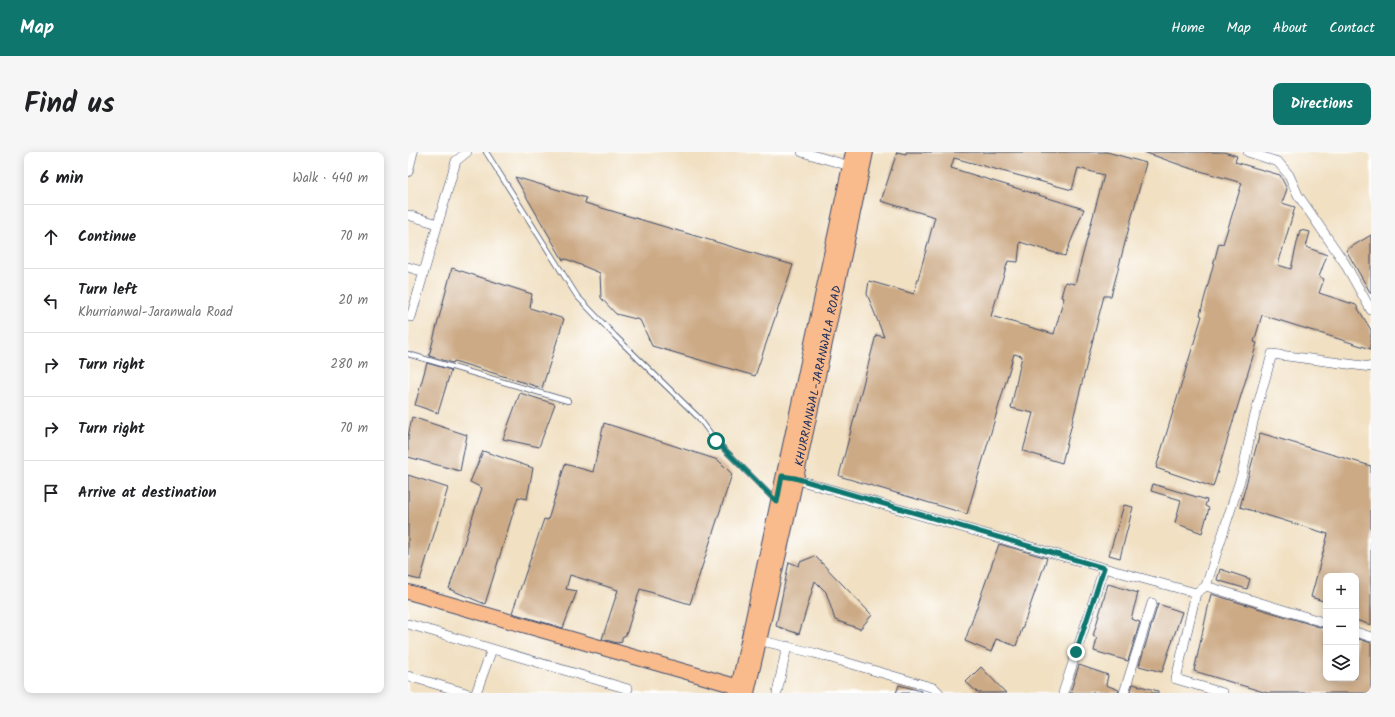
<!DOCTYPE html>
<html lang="en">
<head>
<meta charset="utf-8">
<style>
	:root { --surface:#fff; --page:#f6f6f6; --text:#202124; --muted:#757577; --line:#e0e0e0; --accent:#0f766e }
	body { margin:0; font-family:Kalam,sans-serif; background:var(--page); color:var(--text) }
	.controls { position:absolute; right:12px; bottom:12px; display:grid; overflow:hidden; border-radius:8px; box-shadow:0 2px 10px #0003 }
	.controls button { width:36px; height:36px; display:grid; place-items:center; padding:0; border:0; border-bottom:1px solid var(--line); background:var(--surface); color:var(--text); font:20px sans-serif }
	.stop { position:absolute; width:12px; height:12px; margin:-9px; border:3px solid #0f766e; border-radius:50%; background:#fff }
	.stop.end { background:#0f766e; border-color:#fff; box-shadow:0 1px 4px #0008 }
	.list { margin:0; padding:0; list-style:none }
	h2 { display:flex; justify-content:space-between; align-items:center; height:52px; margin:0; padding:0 16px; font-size:17px }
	h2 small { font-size:13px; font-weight:400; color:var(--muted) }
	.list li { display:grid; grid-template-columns:26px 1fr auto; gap:12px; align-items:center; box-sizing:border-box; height:64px; padding:0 16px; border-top:1px solid var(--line) }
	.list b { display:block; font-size:15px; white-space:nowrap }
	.list p { margin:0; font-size:13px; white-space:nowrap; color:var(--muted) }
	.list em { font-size:13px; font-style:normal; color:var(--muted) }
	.icon { flex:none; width:22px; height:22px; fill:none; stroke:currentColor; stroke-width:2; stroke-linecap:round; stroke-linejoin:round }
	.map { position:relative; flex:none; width:963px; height:541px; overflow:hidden; border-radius:8px }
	header { display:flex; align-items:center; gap:24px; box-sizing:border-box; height:56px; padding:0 20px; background:var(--accent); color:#fff }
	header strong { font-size:19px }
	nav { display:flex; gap:22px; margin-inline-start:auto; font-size:14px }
	.intro { display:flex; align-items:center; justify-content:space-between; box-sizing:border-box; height:96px; padding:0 24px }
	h1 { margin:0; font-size:28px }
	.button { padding:10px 18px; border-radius:8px; background:var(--accent); color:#fff; font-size:14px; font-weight:700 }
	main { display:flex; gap:24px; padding:0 24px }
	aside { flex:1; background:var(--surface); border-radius:8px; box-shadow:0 2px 10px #0003 }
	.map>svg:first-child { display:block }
</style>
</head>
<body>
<header>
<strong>Map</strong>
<nav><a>Home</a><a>Map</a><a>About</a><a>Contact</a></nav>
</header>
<div class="intro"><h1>Find us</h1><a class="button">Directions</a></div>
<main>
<aside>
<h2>6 min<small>Walk · 440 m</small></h2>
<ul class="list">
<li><svg class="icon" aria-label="ahead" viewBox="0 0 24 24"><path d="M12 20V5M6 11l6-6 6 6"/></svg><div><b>Continue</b></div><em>70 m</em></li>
<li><svg class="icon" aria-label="left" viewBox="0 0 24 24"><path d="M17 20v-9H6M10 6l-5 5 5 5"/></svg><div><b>Turn left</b><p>Khurrianwal-Jaranwala Road</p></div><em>20 m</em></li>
<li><svg class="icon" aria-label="right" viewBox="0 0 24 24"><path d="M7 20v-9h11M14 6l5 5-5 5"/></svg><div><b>Turn right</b></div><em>280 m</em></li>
<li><svg class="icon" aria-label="right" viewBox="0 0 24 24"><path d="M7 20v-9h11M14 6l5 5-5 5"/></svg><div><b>Turn right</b></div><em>70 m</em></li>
<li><svg class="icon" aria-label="arrive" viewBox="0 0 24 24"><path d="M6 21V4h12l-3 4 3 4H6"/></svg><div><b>Arrive at destination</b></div></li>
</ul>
</aside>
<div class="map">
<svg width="963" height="541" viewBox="0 0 963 541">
	<rect width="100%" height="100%" fill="#fff"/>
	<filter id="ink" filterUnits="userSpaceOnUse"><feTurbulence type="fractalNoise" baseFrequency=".025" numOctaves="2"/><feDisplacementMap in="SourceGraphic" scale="8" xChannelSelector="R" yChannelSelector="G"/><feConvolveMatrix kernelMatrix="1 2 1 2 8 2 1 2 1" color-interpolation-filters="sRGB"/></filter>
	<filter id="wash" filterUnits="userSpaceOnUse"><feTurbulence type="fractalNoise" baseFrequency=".012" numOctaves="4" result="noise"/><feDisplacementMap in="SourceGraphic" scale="16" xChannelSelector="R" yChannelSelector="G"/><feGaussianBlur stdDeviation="0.9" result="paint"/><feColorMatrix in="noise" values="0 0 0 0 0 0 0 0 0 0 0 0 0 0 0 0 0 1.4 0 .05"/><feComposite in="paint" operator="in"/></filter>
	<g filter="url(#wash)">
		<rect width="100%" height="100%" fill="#f1e0c2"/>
		<g id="blocks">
			<!-- building -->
			<path fill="#ccaa86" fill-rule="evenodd" d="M489,0L498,2V0H699L738,11L703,144H696L691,163L654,311L615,299L625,261L603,256L614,204L606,202L559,362L431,324L468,183L476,185L459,142L461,129L506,142L527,65L473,49ZM546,6L664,38L670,16L696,23L667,132L657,130L653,145L656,146L646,182L583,164L600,109L610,110L612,90L657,104L676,57L543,16Z
				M736,0H816L829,4L827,10L872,23L879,37L874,51L887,55L870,113L883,117L892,78L902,80L898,95L919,103L911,125L916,127L911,141L948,153L963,178V197L854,163L846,190L849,191L805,335L748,316L794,164L792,163L811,91L815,92L834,31L778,15Z
				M107,25L178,46L177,51L385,113L347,224L244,194L232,168L208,162L193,146L192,121L158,107L155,108Z
				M963,83V142L938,98Z
				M44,116L124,142L122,156L156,167L134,236L46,209L45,211L21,204Z
				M19,211L43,218L30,261L7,253Z
				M112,241L147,252L131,295L95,287Z
				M4,265L59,283L52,319L0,305V284Z
				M196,271L310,308L324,322L282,452L232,437L218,483L214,485V490L209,491L194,487L210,438L162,423L158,437L169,439L155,476L104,461L136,367L140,368L157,312L185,320Z
				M852,281L963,314V473L948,468V424H918V450L903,445L920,382L832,355Z
				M75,299L125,316L119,347L110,345L77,452L41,437L74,336L62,330Z
				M0,323L40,336L12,428L0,425Z
				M745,332L799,348L797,354L801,356L794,381L767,371L773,348L743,339Z
				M716,353L725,355L712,406L701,403Z
				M591,392L639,406L608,494L588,487L583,500L557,489Z
				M407,404L464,463L452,477L427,468L418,440L407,429L391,482L368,474L381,410L391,414L392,410Z
				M812,417L842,427L839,437L809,428Z
				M700,432L730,441L723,467L732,470L720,509L686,499L689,486L685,484Z
				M803,442L918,477V526H948V486L963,491V541H859L786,519Z
				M750,452L774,460L754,520L731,514Z
				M671,513L700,523L698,533L711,538L710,541H662Z
				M573,515L598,541H570L558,530Z
				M725,532L750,539V541H722Z
				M491,533L513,539V541H488Z"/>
		</g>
	</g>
	<g filter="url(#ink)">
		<use href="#blocks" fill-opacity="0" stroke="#3b4a6d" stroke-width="1"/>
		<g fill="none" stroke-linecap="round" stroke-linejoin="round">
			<defs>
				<path id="service" d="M78,0L169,144L207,184L291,266L308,289L368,349
					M0,202L160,249"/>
				<path id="minor" d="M394,0L442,14
					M840,0L870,10L881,23L890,43L936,110L963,158
					M0,20L5,0
					M0,63L30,72
					M0,115L16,120
					M0,164L3,165L48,9L59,0
					M383,326L696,416L788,441
					M798,434L834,322L845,270L864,202L963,215
					M0,472L220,537
					M948,480L963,485
					M350,488L406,501L526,536L531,541
					M0,524L58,541
					M68,541L84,497
					M369,541L379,494
					M655,541L696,416
					M716,541L744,451
					M815,541L768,527L788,441L798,434L918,471"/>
				<g id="primary">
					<path d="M0,440L338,537"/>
					<path d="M329,541L445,0"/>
					<path id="s1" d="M339,541L382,354L458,0"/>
				</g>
			</defs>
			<!-- service casing -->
			<use href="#service" stroke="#3b4a6d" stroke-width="6"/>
			<!-- minor casing -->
			<use href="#minor" stroke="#3b4a6d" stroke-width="10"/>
			<!-- primary casing -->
			<use href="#primary" stroke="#3b4a6d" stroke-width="16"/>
			<!-- service -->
			<use href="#service" stroke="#fff" stroke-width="4.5"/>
			<!-- minor -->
			<use href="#minor" stroke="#fff" stroke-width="9"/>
			<!-- primary -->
			<use href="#primary" stroke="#fabb8c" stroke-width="14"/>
		</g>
	</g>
	<g fill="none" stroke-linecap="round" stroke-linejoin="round" filter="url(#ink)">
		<!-- route -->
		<path stroke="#0f766e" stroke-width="5" d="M308,289L369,350L374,324L387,326L696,416L668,500"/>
	</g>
	<g text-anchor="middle" stroke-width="3" stroke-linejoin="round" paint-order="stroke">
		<!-- street labels -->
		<g font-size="12" fill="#1b2f5e" stroke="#fff">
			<text dy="4" stroke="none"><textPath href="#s1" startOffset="325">KHURRIANWAL-JARANWALA ROAD</textPath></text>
		</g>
	</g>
</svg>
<div class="controls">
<button>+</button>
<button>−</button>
<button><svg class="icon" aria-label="layers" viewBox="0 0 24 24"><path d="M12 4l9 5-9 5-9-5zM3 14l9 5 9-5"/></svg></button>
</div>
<div class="stop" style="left:308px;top:289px"></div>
<div class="stop end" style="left:668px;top:500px"></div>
</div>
</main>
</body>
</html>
